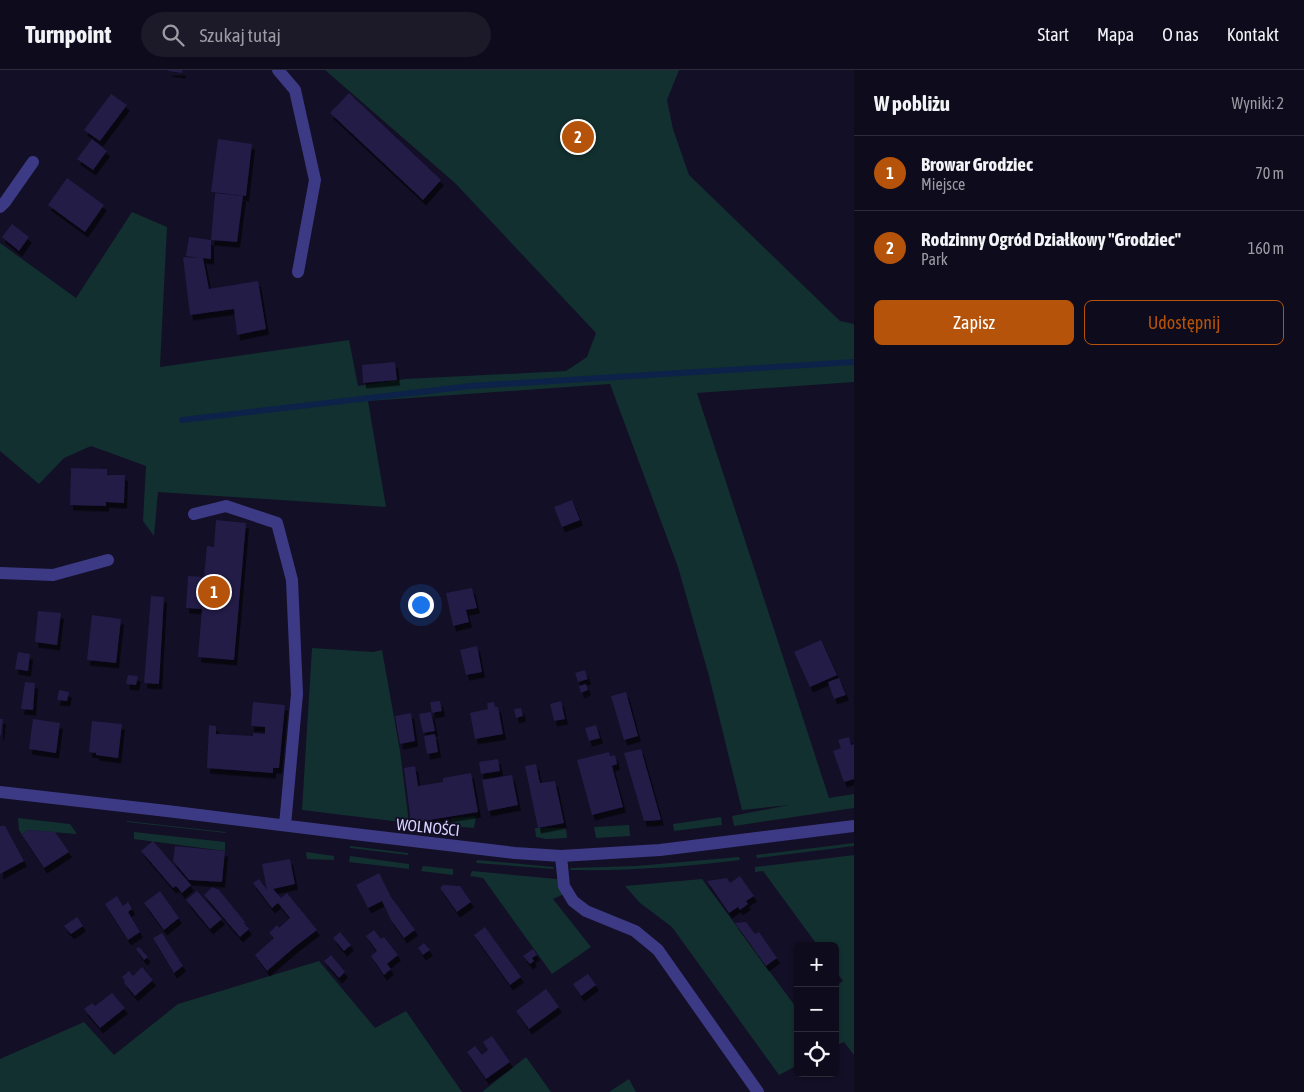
<!DOCTYPE html>
<html lang="pl">
<head>
<meta charset="utf-8">
<style>
	:root { --surface:#0e0b1c; --page:#1c1929; --text:#f1f3f6; --muted:#9b9ba3; --line:#2e2b3b; --accent:#b45309 }
	body { margin:0; font-family:"Asap Condensed",sans-serif; background:var(--page); color:var(--text) }
	.controls { position:absolute; right:15px; bottom:15px; display:grid; overflow:hidden; border-radius:8px; box-shadow:0 1px 4px #0004 }
	.controls button { width:45px; height:45px; display:grid; place-items:center; padding:0; border:0; border-bottom:1px solid var(--line); background:var(--surface); color:var(--text); font:25px sans-serif }
	.you { position:absolute; left:420px; top:534px; width:18px; height:18px; margin:-12px; border:4px solid #fff; border-radius:50%; background:#1a73e8; box-shadow:0 0 0 8px #1a73e833 }
	.badge { display:grid; place-items:center; width:32px; height:32px; border-radius:50%; background:var(--accent); color:#fff; font-size:16px; font-weight:700 }
	.pin { position:absolute; translate:-50% -50%; border:2px solid #fff; box-shadow:0 1px 5px #0006 }
	.list { margin:0; padding:0; list-style:none }
	h2 { display:flex; justify-content:space-between; align-items:center; height:65px; margin:0; padding:0 20px; font-size:21px }
	h2 small { font-size:16px; font-weight:400; color:var(--muted) }
	.list li { display:grid; grid-template-columns:32px 1fr auto; gap:15px; align-items:center; box-sizing:border-box; height:75px; padding:0 20px; border-top:1px solid var(--line) }
	.list b { display:block; font-size:19px; white-space:nowrap }
	.list p { margin:0; font-size:16px; white-space:nowrap; color:var(--muted) }
	.list em { font-size:16px; font-style:normal; color:var(--muted) }
	.actions { display:flex; gap:10px; padding:15px 20px }
	.actions a { flex:1; padding:11px 0; border:1px solid var(--accent); border-radius:8px; text-align:center; font-size:18px; color:var(--accent) }
	.actions .main { background:var(--accent); color:#fff }
	.icon { flex:none; width:28px; height:28px; fill:none; stroke:currentColor; stroke-width:2; stroke-linecap:round; stroke-linejoin:round }
	.map { position:relative; flex:none; width:854px; height:1022px; overflow:hidden }
	header { display:flex; align-items:center; gap:30px; box-sizing:border-box; height:70px; padding:0 25px; background:var(--surface); border-bottom:1px solid var(--line) }
	header strong { font-size:24px }
	nav { display:flex; gap:28px; margin-inline-start:auto; font-size:18px }
	.search { width:350px; height:45px; background:var(--page); display:flex; align-items:center; gap:12px; box-sizing:border-box; padding:0 18px; border-radius:28px; color:var(--muted); font-size:19px }
	main { display:flex }
	aside { flex:1; background:var(--surface) }
	.map>svg:first-child { display:block }
</style>
</head>
<body>
<header>
<strong>Turnpoint</strong>
<div class="search"><svg class="icon" aria-label="search" viewBox="0 0 24 24"><circle cx="10" cy="10" r="6"/><path d="M15 15l6 6"/></svg>Szukaj tutaj</div>
<nav><a>Start</a><a>Mapa</a><a>O nas</a><a>Kontakt</a></nav>
</header>
<main>
<div class="map">
<svg width="854" height="1022" viewBox="0 0 854 1022">
	<defs>
		<filter id="shadow"><feDropShadow dx="3" dy="5.5" stdDeviation="0" flood-color="#0009"/></filter>
	</defs>
	<rect width="100%" height="100%" fill="#130f26"/>
	<!-- green -->
	<path fill="#12302f" d="M325,0H679L667,30L673,59L689,105L840,251L854,254V312L697,323L829,728L854,724V738L734,756L732,746L789,735L742,740L709,606L678,497L610,314L368,331L386,437L158,422L154,466L143,451L146,396L91,376L64,388L39,414L0,381V173L76,228L132,142L167,157L160,297L349,270L358,316L405,309L566,301L587,287L596,263L455,113Z
		M312,578L373,582L382,580L400,681L409,753L302,740Z
		M476,746L474,758L450,756L451,748Z
		M721,747L722,755L674,761L673,754Z
		M18,748L70,754L77,764L27,760L22,765L19,760Z
		M127,751L225,762L226,763L127,752Z
		M629,755L630,766L596,768L594,757Z
		M535,758H566L567,768L546,769L536,767Z
		M134,762L225,772V781L134,769Z
		M854,773V776L757,788L756,785Z
		M350,776L408,783V785L350,778Z
		M306,782L334,786V790L307,789Z
		M854,785V985L844,972L835,976V916L843,911L835,900V876H818L763,801L755,802V797Z
		M350,786L409,794V799L349,792Z
		M739,787L740,790C683,797 628,801 570,800L571,798L636,796Z
		M477,790L553,797L554,799L476,793Z
		M423,796L453,799V805L421,801Z
		M472,801L557,809L564,824L553,829L591,877L552,904L483,808L470,806Z
		M702,809L798,940V995L779,1005L672,857L640,833L625,816Z
		M319,891L375,958L406,941L462,1022H0V989L84,952L114,985L178,934Z
		M526,987L551,1022H482Z
		M629,1009L636,1022H609Z"/>
	<g fill="none" stroke-linecap="round" stroke-linejoin="round">
		<!-- stream -->
		<path stroke="#0c2248" stroke-width="6" d="M182,350L471,316L854,292"/>
	</g>
	<!-- building -->
	<path fill="#241b47" filter="url(#shadow)" d="M168,0H183L182,3L168,1Z
		M349,23L441,110L423,130L330,43Z
		M111,24L127,35L100,71L84,60Z
		M92,69L107,81L93,100L77,89Z
		M218,69L252,74L246,126L211,122Z
		M67,108L104,135L85,162L48,135Z
		M215,123L243,126L237,172L211,170Z
		M12,154L29,167L19,181L2,167Z
		M189,167L211,170V189L203,188L209,219L258,211L266,259L237,265L234,239L190,245L183,187L199,188L186,186Z
		M395,292L397,310L363,313L362,295Z
		M71,398L107,399V405H125L124,433L106,432V436L70,435Z
		M572,430L580,450L562,457L554,437Z
		M216,450L246,453L234,590L198,587L202,539L186,538L188,506L204,507L207,476L214,477Z
		M472,518L477,538L466,540L469,552L453,556L446,523Z
		M151,526L164,527L159,614L144,613Z
		M38,541L61,543L57,575L35,572Z
		M92,545L121,549L116,593L87,590Z
		M821,570L837,605L810,617L794,582Z
		M477,576L482,602L466,605L460,580Z
		M18,582L30,584L28,601L15,599Z
		M585,600L588,609L578,612L575,603Z
		M128,605L138,606L136,615L126,614Z
		M839,608L846,625L834,629L828,612Z
		M25,612L35,613L33,640L21,639Z
		M586,614L588,620L581,623L579,616Z
		M59,620L69,622L67,631L57,630Z
		M626,622L638,666L624,670L611,626Z
		M440,631L442,641L432,643L430,632Z
		M561,631L565,649L554,651L550,634Z
		M253,632L285,635L279,698H273V703L207,698L209,655L216,656V664L253,666V663L265,664V657L251,656Z
		M494,632L495,637H498L503,664L475,669L470,643L488,639L487,633Z
		M521,638L523,646L516,648L514,639Z
		M431,642L435,661L423,663L419,644Z
		M411,643L415,671L400,674L395,646Z
		M0,649H3L1,666L0,665Z
		M33,649L60,653L56,683L29,679Z
		M92,651L122,654L118,688L96,685V683L89,682Z
		M596,655L600,668L589,671L585,658Z
		M435,664L438,682L427,684L424,666Z
		M849,667L851,675L854,674V709L844,712L833,681L841,678L838,670Z
		M641,679L652,718L661,750L644,751L624,683Z
		M609,682L610,686L615,685L617,694L612,696L623,737L592,745L577,690Z
		M498,689L500,701L481,704L479,692Z
		M536,694L540,713L555,711L564,753L538,758L525,696Z
		M415,696L418,716L443,712V708L471,703L478,742L411,753L404,698Z
		M512,705L518,735L488,741L482,710Z
		M0,756H5L24,791L0,804Z
		M27,760L55,762L69,782L44,798L22,765Z
		M153,771L191,815L182,823L176,816L173,818L141,781Z
		M175,776L225,781L222,812L189,810L173,791Z
		M290,789L295,814L273,819L281,828L287,823L317,860L296,876L267,901L255,885L274,868L269,863L277,855L279,858L290,848L278,833L272,838L253,813L259,809L267,820L262,794Z
		M379,803L391,827L415,860L404,868L391,850L382,831L368,838L356,815Z
		M740,806L754,826L746,831L748,834L740,840L738,837L729,843L707,811L727,808L730,813Z
		M443,815L460,816L471,832L457,842L440,818Z
		M212,817L219,820L245,852L244,853L249,859L240,867L204,825Z
		M160,821L179,848L164,860L144,833Z
		M197,821L222,849L210,859L186,830Z
		M117,826L123,836L128,832L132,839L128,842L140,862L128,870L105,834Z
		M77,847L83,856L71,864L64,856Z
		M746,852L755,864L759,862L777,888L766,896L735,853Z
		M485,857L521,907L510,915L474,865Z
		M374,860L381,869L384,867L398,885L387,894L391,899L384,905L371,886L377,881L366,866Z
		M340,862L351,875L344,881L333,868Z
		M162,863L183,896L174,903L153,868Z
		M424,873L430,880L423,885L418,878Z
		M139,877L148,887L144,890L136,879Z
		M533,879L537,885L532,888L534,891L530,894L523,886Z
		M331,885L345,902L339,908L324,891Z
		M142,897L153,910L135,926L124,913L125,911L122,907L129,901L133,906Z
		M588,904L596,915L581,926L573,914Z
		M546,919L559,937L529,959L516,941Z
		M112,923L125,938L100,958L84,939L92,933L95,936Z
		M492,966L510,992L486,1009L467,982L475,976L482,985L488,980L483,972Z"/>
	<g fill="none" stroke-linecap="round" stroke-linejoin="round">
		<!-- minor -->
		<path stroke="#3d3a85" stroke-width="12" d="M278,0L295,20L315,110L298,202
			M0,137L5,132L33,92
			M194,444L226,436L277,453L292,510L297,624L285,755
			M0,503L53,505L108,490
			M0,722L167,741L354,764L515,783L561,786L660,780L854,756
			M561,786L564,816L573,831L586,841L635,861L658,880L758,1022"/>
	</g>
	<g text-anchor="middle" stroke-width="4" stroke-linejoin="round" paint-order="stroke">
		<!-- street labels -->
		<g font-size="16" fill="#d9d4ff" stroke="#130f26">
			<text transform="translate(428 757) rotate(6)" y="6">WOLNOŚCI</text>
		</g>
	</g>
</svg>
<div class="controls">
<button>+</button>
<button>−</button>
<button><svg class="icon" aria-label="locate" viewBox="0 0 24 24"><circle cx="12" cy="12" r="6"/><path d="M12 2v4M12 18v4M2 12h4M18 12h4"/></svg></button>
</div>
<div class="you"></div>
<div class="pin badge" style="left:214px;top:522px">1</div>
<div class="pin badge" style="left:578px;top:67px">2</div>
</div>
<aside>
<h2>W pobliżu<small>Wyniki: 2</small></h2>
<ul class="list">
<li><span class="badge">1</span><div><b>Browar Grodziec</b><p>Miejsce</p></div><em>70 m</em></li>
<li><span class="badge">2</span><div><b>Rodzinny Ogród Działkowy &quot;Grodziec&quot;</b><p>Park</p></div><em>160 m</em></li>
</ul>
<div class="actions"><a class="main">Zapisz</a><a>Udostępnij</a></div>
</aside>
</main>
</body>
</html>
